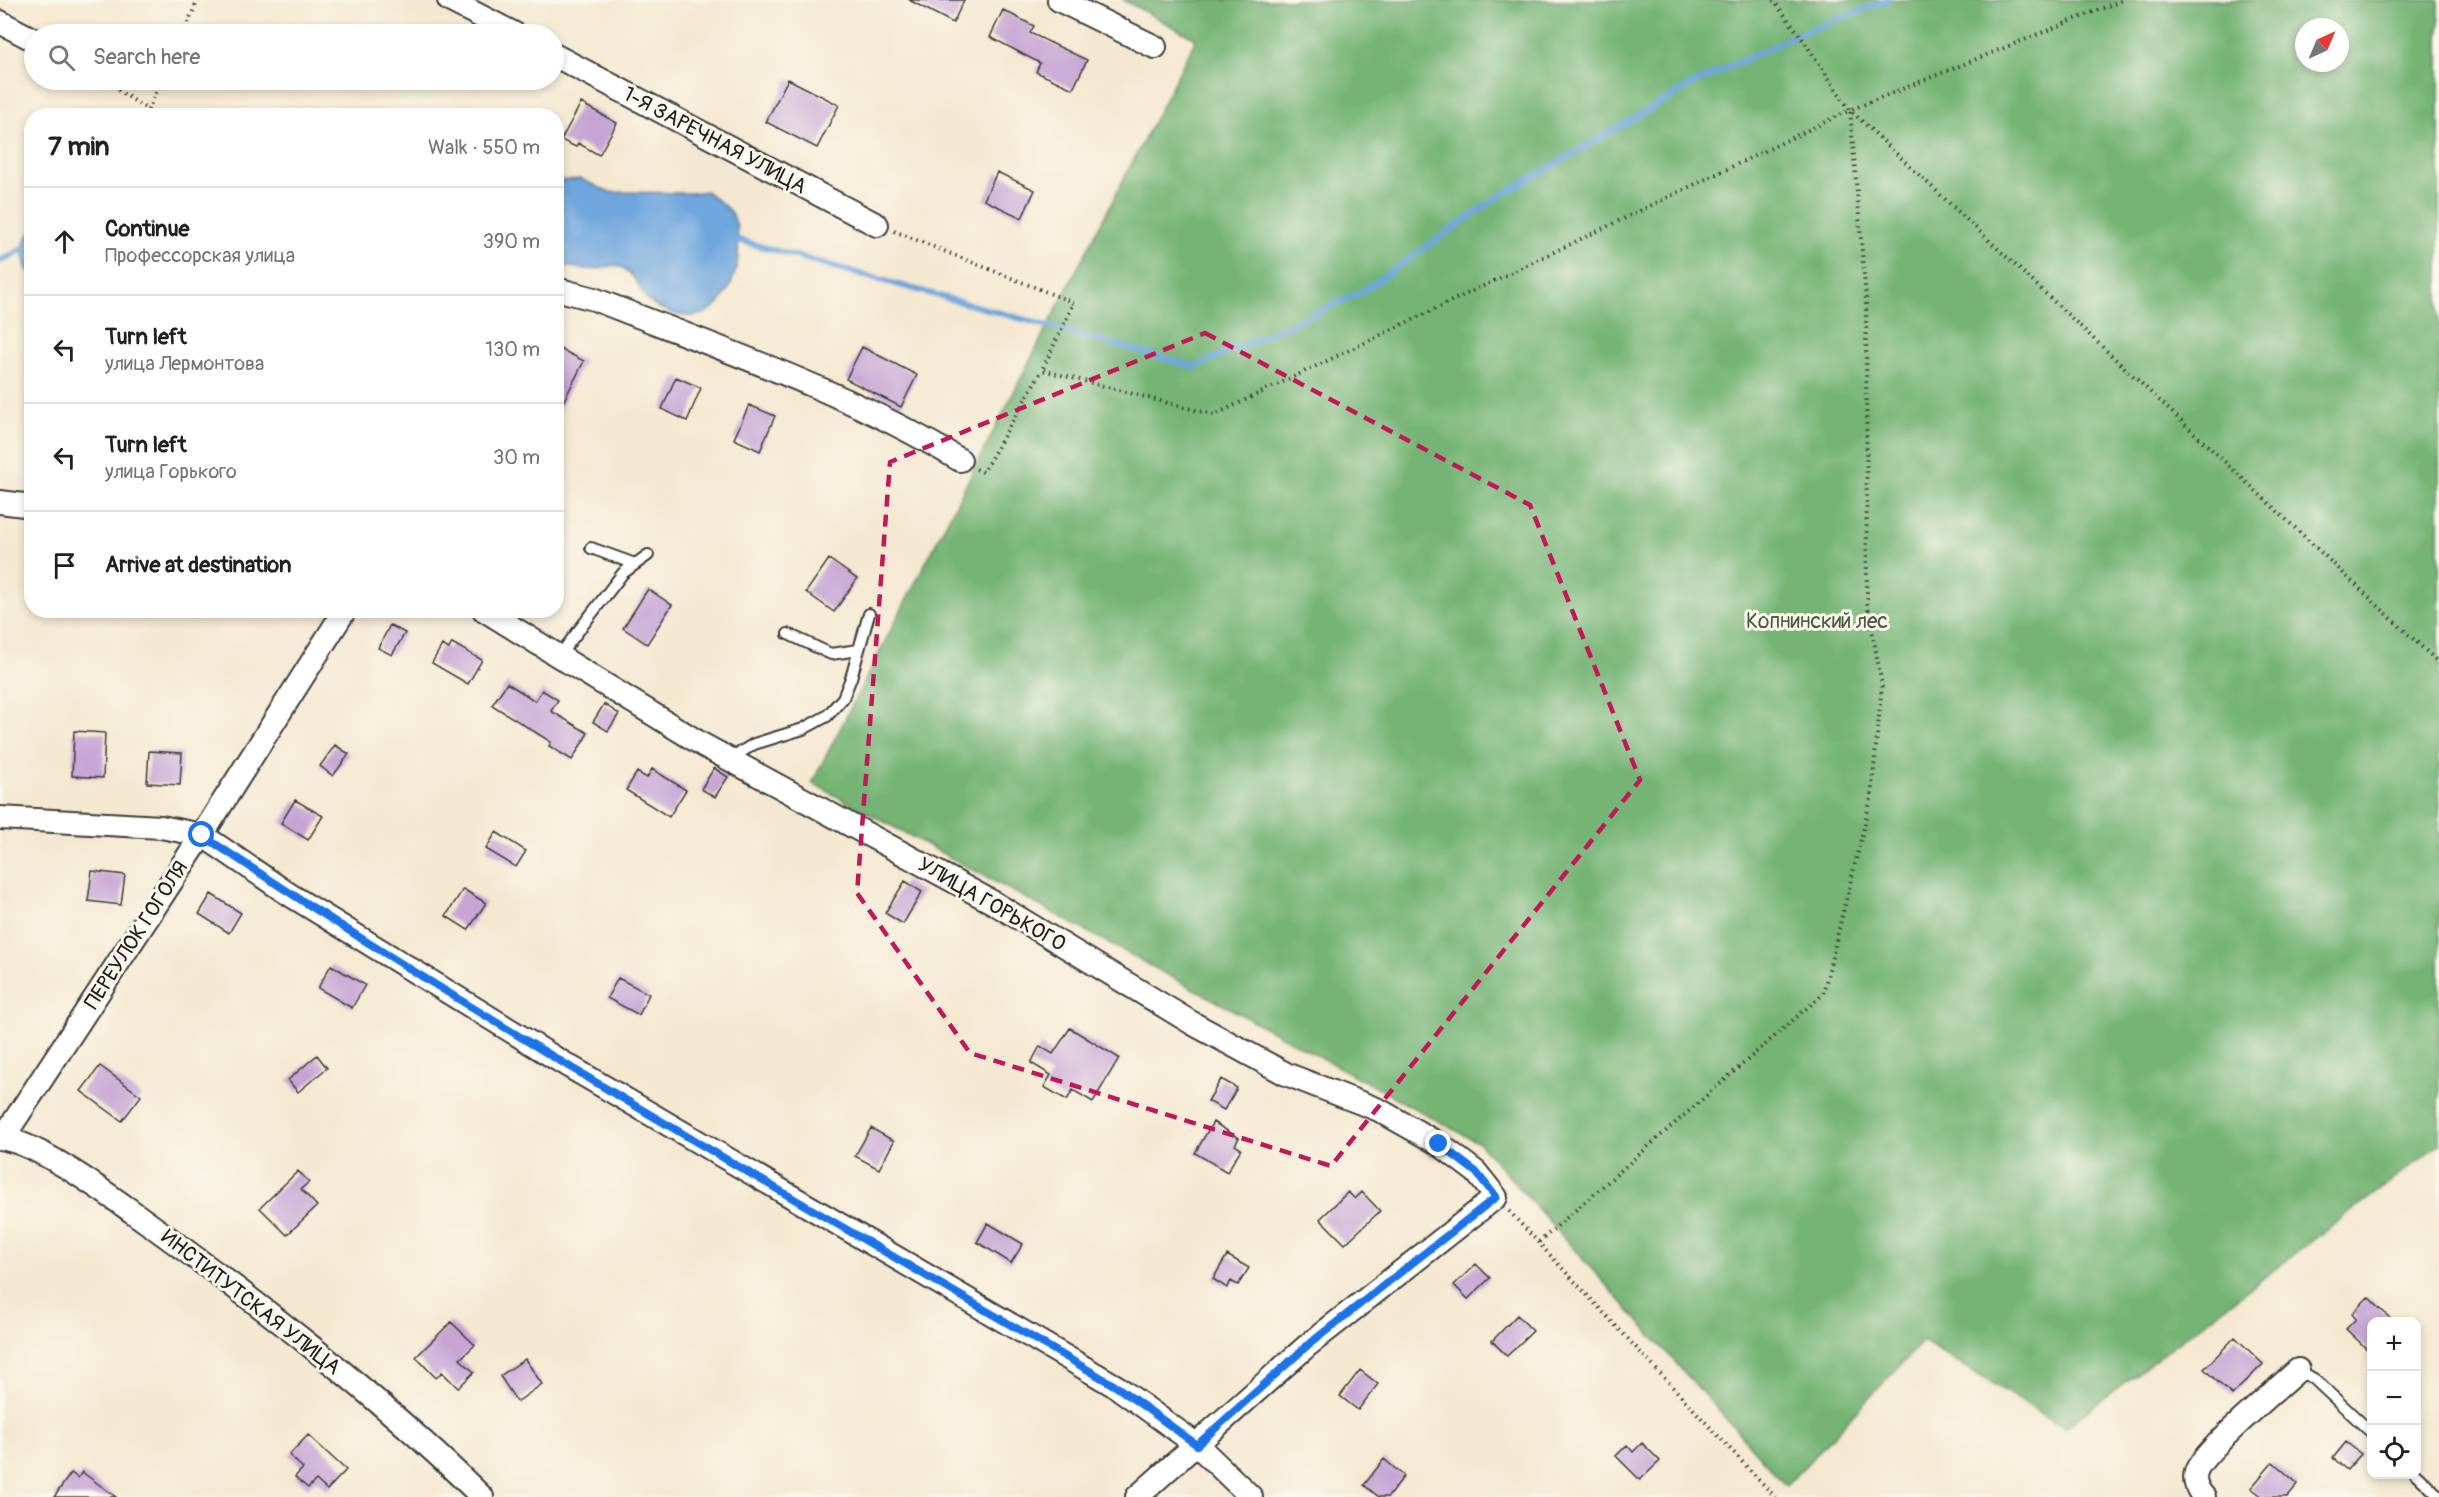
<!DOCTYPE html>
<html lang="en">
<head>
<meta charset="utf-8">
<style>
	:root { --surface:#fff; --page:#f6f6f6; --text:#202124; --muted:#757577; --line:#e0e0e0 }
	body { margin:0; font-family:Pangolin,sans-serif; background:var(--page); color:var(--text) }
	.controls { position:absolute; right:18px; bottom:18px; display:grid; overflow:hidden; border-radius:12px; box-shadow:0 3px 9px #0003 }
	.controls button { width:54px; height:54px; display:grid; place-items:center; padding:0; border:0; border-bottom:2px solid var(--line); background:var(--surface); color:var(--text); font:30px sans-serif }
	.compass { position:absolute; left:2295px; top:18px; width:54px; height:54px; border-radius:50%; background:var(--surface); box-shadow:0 3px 9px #0003; rotate:44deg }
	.stop { position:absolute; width:18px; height:18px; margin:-14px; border:4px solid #1a73e8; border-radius:50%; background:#fff }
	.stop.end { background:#1a73e8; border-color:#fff; box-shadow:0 2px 6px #0008 }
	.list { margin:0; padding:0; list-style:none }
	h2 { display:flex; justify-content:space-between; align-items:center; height:78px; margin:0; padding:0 24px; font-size:26px }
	h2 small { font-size:20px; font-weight:400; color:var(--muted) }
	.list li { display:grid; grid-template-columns:39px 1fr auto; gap:18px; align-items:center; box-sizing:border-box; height:108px; padding:0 24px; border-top:2px solid var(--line) }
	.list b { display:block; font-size:22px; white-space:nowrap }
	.list p { margin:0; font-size:20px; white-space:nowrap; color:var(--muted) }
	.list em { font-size:20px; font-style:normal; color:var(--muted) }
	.icon { flex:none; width:33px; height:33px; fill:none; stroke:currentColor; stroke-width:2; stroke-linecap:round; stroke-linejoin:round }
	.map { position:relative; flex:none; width:2439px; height:1497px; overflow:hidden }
	.search { position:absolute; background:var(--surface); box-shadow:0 3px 9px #0003; left:24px; top:24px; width:540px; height:66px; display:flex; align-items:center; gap:15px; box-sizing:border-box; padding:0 21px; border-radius:33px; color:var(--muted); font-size:22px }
	.panel { position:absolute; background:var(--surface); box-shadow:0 3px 9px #0003; left:24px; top:108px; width:540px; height:510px; border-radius:24px }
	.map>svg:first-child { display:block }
</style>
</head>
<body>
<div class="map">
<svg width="2439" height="1497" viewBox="0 0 2439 1497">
	<rect width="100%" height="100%" fill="#fbf7ec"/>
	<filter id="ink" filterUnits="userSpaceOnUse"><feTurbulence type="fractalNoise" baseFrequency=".0167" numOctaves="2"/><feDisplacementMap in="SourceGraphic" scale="12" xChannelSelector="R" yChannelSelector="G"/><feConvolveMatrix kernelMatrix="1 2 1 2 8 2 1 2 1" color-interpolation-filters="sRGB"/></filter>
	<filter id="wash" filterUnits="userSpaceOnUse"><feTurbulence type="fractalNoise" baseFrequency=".008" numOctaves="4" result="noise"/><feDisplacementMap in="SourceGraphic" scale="24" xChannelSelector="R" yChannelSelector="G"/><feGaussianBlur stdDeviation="1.35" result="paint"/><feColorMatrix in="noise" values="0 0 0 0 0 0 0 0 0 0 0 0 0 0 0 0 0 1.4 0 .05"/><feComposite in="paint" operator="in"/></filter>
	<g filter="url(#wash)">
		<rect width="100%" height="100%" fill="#f5e8d0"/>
		<!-- forest -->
		<path fill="#74b475" stroke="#486848" stroke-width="1.5" fill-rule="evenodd" d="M1123,0H2439V1145L2065,1428L1923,1341L1786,1486L1479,1143L812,783L1196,39ZM2304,27H2340V63H2304Z"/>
		<!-- water -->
		<path fill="#6ea6dd" stroke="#45617c" stroke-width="1.5" d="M581,179L609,192L693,193L706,191C713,198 730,208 733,215C739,227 740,256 736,269C727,303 705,327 667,311C660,308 653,306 648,300C639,290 636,275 623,268C614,262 607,268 597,269C584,271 570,266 557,265V181Z
			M31,231V273L28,271C21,256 21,245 31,231Z"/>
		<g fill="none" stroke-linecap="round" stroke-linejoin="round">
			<!-- stream -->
			<path stroke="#6ea6dd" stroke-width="6" d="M731,238L1195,367L1360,293L1497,198L1691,85L1799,34L1888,0
				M0,261L23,249L32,247"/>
		</g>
		<g id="blocks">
			<!-- building -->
			<path fill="#c6a5d5" d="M909,0H964L953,23Z
				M1003,10L1034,26L1030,33L1087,60L1073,89L1036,72L1040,63L990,37Z
				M788,79L839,105L817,148L766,122Z
				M581,103L617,123L599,155L578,143L576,147L561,140Z
				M997,172L1035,190L1022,218L984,200Z
				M556,347L584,361L556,416Z
				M862,347L917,375L901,407L846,379Z
				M676,377L701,388L687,421L662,409Z
				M749,405L775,416L760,451L734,439Z
				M829,559L857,579L834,612L806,592Z
				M648,589L672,605L647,644L623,628Z
				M390,625L405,633L392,655L378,648Z
				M452,643L482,660L468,684L432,663L442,645L449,649Z
				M507,683L535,701L542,690L558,700L551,711L588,733L572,760L549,746L551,742L492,705Z
				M604,704L619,714L608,731L593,722Z
				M74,731L105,733L103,778L72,776Z
				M335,745L349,754L333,776L320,766Z
				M149,751L182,753L180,785L147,783Z
				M714,768L728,777L715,797L701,789Z
				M652,769L686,790L669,817L626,790L637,772L647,778Z
				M295,800L323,816L308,840L281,823Z
				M496,832L526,851L516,867L486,849Z
				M92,871L125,875L121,905L88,901Z
				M905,881L922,892L903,924L885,913Z
				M463,889L486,903L468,930L446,916Z
				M211,894L241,913L229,933L199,914Z
				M331,965L365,985L352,1008L318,988Z
				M618,978L649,994L639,1015L607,998Z
				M1070,1028L1119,1058L1093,1102L1073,1090L1067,1100L1044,1087L1051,1075L1031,1063L1040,1046L1053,1054Z
				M317,1055L327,1068L298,1092L288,1080Z
				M100,1066L141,1096L122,1121L81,1091Z
				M1221,1079L1237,1088L1224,1110L1208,1101Z
				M1213,1122L1239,1138L1235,1145L1241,1149L1227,1172L1195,1153Z
				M871,1128L894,1141L879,1169L855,1156Z
				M298,1171L309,1182L301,1189L317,1206L287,1235L260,1208Z
				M1348,1192L1355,1199L1362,1192L1380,1211L1345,1244L1320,1219Z
				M988,1223L1023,1244L1011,1263L977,1242Z
				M1227,1255L1249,1268L1238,1285L1231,1281L1227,1288L1213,1279Z
				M1476,1264L1490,1278L1468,1299L1454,1285Z
				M2368,1297L2394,1322H2372V1354L2346,1329L2356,1319L2352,1314Z
				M1517,1315L1533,1331L1507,1356L1492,1341Z
				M451,1322L475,1345L460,1359L474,1372L458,1388L442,1372L436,1378L416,1357Z
				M2235,1337L2263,1364L2232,1395L2204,1369Z
				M525,1359L542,1384L517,1402L500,1376Z
				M1360,1370L1378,1384L1358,1410L1340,1396Z
				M308,1435L346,1470L327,1490L316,1480L308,1488L295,1477L303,1468L289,1455Z
				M2346,1442L2361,1454L2347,1470L2333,1458Z
				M1642,1443L1660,1461L1640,1480L1616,1456L1627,1445L1633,1452Z
				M1384,1459L1404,1476L1388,1497H1379L1364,1485Z
				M2273,1462L2298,1484L2287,1497H2263L2251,1488Z
				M82,1472L116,1497H54L71,1473L78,1478Z"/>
		</g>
	</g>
	<g filter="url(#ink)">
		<use href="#blocks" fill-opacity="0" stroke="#3d3b37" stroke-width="1.5"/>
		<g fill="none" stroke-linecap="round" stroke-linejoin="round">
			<defs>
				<path id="service" d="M591,548L635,564
					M788,634L831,654L858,650
					M559,656L623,573L648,555
					M730,759L754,744L803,729L827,716L843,698L851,678L869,614
					M2298,1370L2314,1379L2372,1433
					M2416,1474L2439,1496"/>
				<path id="minor" d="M449,0L515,34
					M1059,0L1155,47
					M0,22L34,40
					M554,55L877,225
					M556,289L594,299C718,348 846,391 960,460
					M0,502L32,506
					M484,610L703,745L994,903L1192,1023L1286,1074L1379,1110L1439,1144L1476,1172L1496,1197L1308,1345L1137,1497
					M0,818L161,827L202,835L287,893L560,1061L1117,1387L1197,1445L1251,1497
					M0,1138C36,1142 103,1191 134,1213C255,1300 375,1392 482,1497
					M3,1138L202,835L345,610
					M2204,1497C2198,1491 2193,1481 2196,1472C2202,1451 2279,1388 2298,1370"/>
			</defs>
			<!-- service casing -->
			<use href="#service" stroke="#3d3b37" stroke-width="14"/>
			<!-- minor casing -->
			<use href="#minor" stroke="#3d3b37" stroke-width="26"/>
			<!-- path -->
			<path stroke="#3d3b37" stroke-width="4" stroke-dasharray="1.5 4.5" stroke-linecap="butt" d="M1773,0L1799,34L1850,110L2439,663
				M183,34L198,0
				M103,80L148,110L162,80
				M894,231L1074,303L1042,370L1214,415L1850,110
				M976,469L983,472L1042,370
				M1509,1211L1775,1497
				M1539,1242L1823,994L1871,798L1882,685L1867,602L1866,298L1850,110L2123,0"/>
			<!-- service -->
			<use href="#service" stroke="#fff" stroke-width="10"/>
			<!-- minor -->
			<use href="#minor" stroke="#fff" stroke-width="22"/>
		</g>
	</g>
	<g fill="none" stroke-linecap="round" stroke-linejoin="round" filter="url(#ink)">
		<!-- route -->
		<path stroke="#1a73e8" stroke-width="8" d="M202,835C498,1033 810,1207 1117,1387L1197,1445L1308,1345L1496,1197L1476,1172L1439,1144"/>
	</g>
	<!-- marked area -->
	<path fill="none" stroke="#c2185b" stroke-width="4.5" stroke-dasharray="12 8" stroke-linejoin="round" d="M1205,333L1530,505L1640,780L1331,1166L970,1053L857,893L890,462Z"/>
	<g text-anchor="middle" stroke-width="6" stroke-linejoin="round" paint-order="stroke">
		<!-- street labels -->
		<g font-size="21" fill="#1c1c1c" stroke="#fbf7ec">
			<text transform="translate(715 140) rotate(28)" y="7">1-Я ЗАРЕЧНАЯ УЛИЦА</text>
			<text transform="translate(992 904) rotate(30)" y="7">УЛИЦА ГОРЬКОГО</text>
			<text transform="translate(136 935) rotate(-57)" y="7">ПЕРЕУЛОК ГОГОЛЯ</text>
			<text transform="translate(251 1302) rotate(38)" y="7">ИНСТИТУТСКАЯ УЛИЦА</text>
		</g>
		<!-- park labels -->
		<g font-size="21" fill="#455c42" stroke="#fbf7ec">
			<text x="1817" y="628">Копнинский лес</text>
		</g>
	</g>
</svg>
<div class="controls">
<button>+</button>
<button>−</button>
<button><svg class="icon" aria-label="locate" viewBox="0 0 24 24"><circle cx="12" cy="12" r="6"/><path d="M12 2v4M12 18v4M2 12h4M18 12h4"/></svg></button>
</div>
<svg class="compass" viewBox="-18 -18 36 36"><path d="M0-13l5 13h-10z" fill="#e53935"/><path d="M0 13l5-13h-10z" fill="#757577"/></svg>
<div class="stop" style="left:202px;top:835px"></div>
<div class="stop end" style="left:1439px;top:1144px"></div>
<div class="search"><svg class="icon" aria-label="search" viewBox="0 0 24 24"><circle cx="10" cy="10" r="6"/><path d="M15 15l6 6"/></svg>Search here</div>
<section class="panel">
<h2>7 min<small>Walk · 550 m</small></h2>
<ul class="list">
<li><svg class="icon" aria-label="ahead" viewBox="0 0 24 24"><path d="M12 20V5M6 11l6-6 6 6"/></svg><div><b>Continue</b><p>Профессорская улица</p></div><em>390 m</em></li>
<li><svg class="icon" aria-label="left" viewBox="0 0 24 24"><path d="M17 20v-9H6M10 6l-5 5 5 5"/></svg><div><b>Turn left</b><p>улица Лермонтова</p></div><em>130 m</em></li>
<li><svg class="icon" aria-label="left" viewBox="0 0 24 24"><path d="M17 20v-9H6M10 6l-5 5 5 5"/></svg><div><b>Turn left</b><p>улица Горького</p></div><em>30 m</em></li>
<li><svg class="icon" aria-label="arrive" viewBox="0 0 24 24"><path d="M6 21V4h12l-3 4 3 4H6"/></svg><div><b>Arrive at destination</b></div></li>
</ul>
</section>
</div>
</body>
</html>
